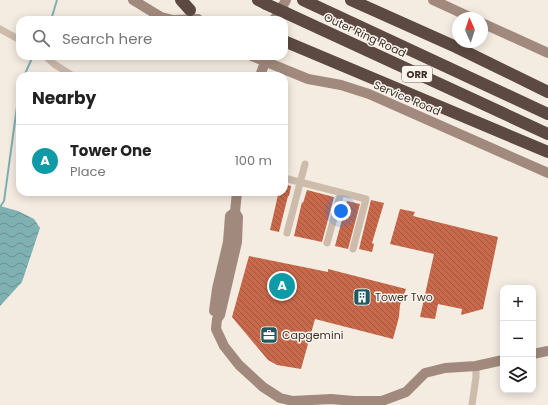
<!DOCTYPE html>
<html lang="en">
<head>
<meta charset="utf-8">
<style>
	:root { --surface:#fff; --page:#f6f6f6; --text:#222; --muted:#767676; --line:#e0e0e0; --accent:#0b8043 }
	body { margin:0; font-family:Poppins,sans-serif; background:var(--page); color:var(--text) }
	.controls { position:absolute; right:12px; bottom:12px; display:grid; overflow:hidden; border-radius:8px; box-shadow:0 2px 10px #0003 }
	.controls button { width:36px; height:36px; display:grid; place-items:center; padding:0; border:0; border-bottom:1px solid var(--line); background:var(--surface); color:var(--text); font:20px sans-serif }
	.compass { position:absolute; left:452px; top:12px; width:36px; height:36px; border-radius:50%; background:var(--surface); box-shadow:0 2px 10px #0003; rotate:357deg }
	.you { position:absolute; left:341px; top:211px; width:14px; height:14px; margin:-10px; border:3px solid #fff; border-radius:50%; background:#1a73e8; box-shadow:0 0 0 6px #1a73e833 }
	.badge { display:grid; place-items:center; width:26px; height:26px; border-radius:50%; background:var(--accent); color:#fff; font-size:13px; font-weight:700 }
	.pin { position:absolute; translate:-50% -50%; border:2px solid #fff; box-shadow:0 1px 4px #0006 }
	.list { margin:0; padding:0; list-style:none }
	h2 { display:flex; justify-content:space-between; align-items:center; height:52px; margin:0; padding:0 16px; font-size:17px }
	h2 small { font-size:13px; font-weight:400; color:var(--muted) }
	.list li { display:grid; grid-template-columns:26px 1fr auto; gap:12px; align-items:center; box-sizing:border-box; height:72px; padding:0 16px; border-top:1px solid var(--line) }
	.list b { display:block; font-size:15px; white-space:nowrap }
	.list p { margin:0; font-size:13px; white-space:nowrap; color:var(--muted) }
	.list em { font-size:13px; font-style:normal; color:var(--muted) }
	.icon { flex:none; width:22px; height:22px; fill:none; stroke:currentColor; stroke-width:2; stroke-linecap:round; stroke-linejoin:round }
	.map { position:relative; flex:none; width:548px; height:405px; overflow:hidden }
	.search { position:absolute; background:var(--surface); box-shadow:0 2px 10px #0003; left:16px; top:16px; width:272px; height:44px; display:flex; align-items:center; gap:10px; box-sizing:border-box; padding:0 14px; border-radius:12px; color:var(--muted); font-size:15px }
	.panel { position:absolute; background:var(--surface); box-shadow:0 2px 10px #0003; left:16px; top:72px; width:272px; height:124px; border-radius:12px }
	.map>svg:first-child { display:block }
</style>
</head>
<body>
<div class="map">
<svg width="548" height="405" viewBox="0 0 548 405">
	<defs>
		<pattern id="water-waves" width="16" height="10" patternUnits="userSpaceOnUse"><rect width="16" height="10" fill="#7fb0b2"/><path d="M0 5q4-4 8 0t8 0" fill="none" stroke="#699091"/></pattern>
		<pattern id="building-back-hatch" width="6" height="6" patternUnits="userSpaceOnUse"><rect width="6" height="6" fill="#c8694b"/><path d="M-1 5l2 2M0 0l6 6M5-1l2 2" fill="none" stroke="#a4573f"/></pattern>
	</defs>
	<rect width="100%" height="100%" fill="#f4ebe1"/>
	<!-- water -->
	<path fill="url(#water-waves)" d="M0,206L18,211L34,219L40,228L22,282L0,306Z"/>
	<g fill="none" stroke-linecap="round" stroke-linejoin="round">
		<!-- stream -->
		<path stroke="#7fb0b2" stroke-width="2" d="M51,20L57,0
			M24,76L33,56
			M0,207L4,201L20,85"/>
	</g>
	<!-- building -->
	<path fill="url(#building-back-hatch)" d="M284,184L291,186L289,196H288L279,232L270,230L278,195L280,196L281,192H284Z
		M307,190L334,197L322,242L294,236L302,202L303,203Z
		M371,200L384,203L372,243L374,244L372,252L359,249Z
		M347,201L360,204L348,249L335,246Z
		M400,209L415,212L413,216L498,237L483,309L461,315L462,309L438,304L435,319L420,317L434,254L390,244Z
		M249,256L328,272V269L406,289L400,305L399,317L393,339L315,319L301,369L277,365L268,360L232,317Z"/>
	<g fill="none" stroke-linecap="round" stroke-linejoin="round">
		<!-- street -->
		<path stroke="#cdbbac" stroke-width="7" d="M0,29L20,40
			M45,56L54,64L73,76
			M284,178L366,199L353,249
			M287,233L305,164
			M327,243L341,193
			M472,405L476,377V366"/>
		<!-- secondary -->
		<path stroke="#a18a7d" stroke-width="10" d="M133,0L161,17L173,20L198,19
			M433,0L472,18
			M273,20L277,16L286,0
			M482,23L548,53
			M252,56L308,79L341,85L369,94L548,173
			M260,76L265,62
			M237,192L235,212L238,217L237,242L220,315L217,319L216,329L224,346L239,365L263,387L280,398L293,401L331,399L354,401H382L406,392L425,373L445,368L476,366L503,360
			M214,311L217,289L228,242L230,216L235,212
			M533,354L548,351"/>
		<!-- highway -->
		<path stroke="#5c4a42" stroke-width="12" d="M181,0L190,10
			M258,0L266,4
			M303,0L548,114
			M351,0L456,47L548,92
			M286,13L548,134
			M284,41L548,152"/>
		<!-- highway-bridge -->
		<path stroke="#5c4a42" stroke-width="12" d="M266,4L286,13"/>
	</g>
	<!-- icons -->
	<defs>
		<symbol id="building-square" viewBox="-11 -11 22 22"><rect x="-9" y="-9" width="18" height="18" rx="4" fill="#1f5a5e" stroke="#fbf5ee"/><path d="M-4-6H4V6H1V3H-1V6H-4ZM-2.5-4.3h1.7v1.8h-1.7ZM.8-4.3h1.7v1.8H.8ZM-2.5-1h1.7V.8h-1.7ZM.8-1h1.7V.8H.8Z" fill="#fff"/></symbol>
		<symbol id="office-square" viewBox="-11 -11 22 22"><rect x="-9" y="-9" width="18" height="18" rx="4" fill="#1f5a5e" stroke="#fbf5ee"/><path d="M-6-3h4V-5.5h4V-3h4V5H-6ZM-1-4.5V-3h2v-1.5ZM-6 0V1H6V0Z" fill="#fff"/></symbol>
	</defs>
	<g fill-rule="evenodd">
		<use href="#building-square" x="352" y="287" width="20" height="20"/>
		<use href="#office-square" x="259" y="325" width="20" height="20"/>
	</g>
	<g text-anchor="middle" stroke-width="3" stroke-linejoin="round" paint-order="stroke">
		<!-- shield labels -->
		<rect fill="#fbf5ee" stroke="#756b66" stroke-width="1" x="402" y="66" width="30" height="16" rx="3"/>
		<g font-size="10" font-weight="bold" fill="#3b302b">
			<text x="417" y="78">ORR</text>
		</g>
		<!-- street labels -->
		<g font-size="11" fill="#3b302b" stroke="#fbf5ee">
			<text transform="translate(365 35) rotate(25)" y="4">Outer Ring Road</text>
			<text transform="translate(407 98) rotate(23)" y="4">Service Road</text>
		</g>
		<!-- poi labels -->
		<g font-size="11" fill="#3b302b" stroke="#fbf5ee" text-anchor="start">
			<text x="375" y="301">Tower Two</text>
			<text x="282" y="339">Capgemini</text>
		</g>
	</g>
</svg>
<div class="controls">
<button>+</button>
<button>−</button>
<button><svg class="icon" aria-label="layers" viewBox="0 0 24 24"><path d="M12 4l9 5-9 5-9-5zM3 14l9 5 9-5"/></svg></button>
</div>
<svg class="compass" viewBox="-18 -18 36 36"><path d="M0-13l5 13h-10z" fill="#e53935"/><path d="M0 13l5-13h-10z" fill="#767676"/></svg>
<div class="you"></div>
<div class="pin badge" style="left:282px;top:286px;background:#0f9aa8">A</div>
<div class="search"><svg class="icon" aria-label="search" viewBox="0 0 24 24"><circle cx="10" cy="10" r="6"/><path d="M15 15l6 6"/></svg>Search here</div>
<section class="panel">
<h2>Nearby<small></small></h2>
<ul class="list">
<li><span class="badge" style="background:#0f9aa8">A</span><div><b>Tower One</b><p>Place</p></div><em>100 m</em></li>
</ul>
</section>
</div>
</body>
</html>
